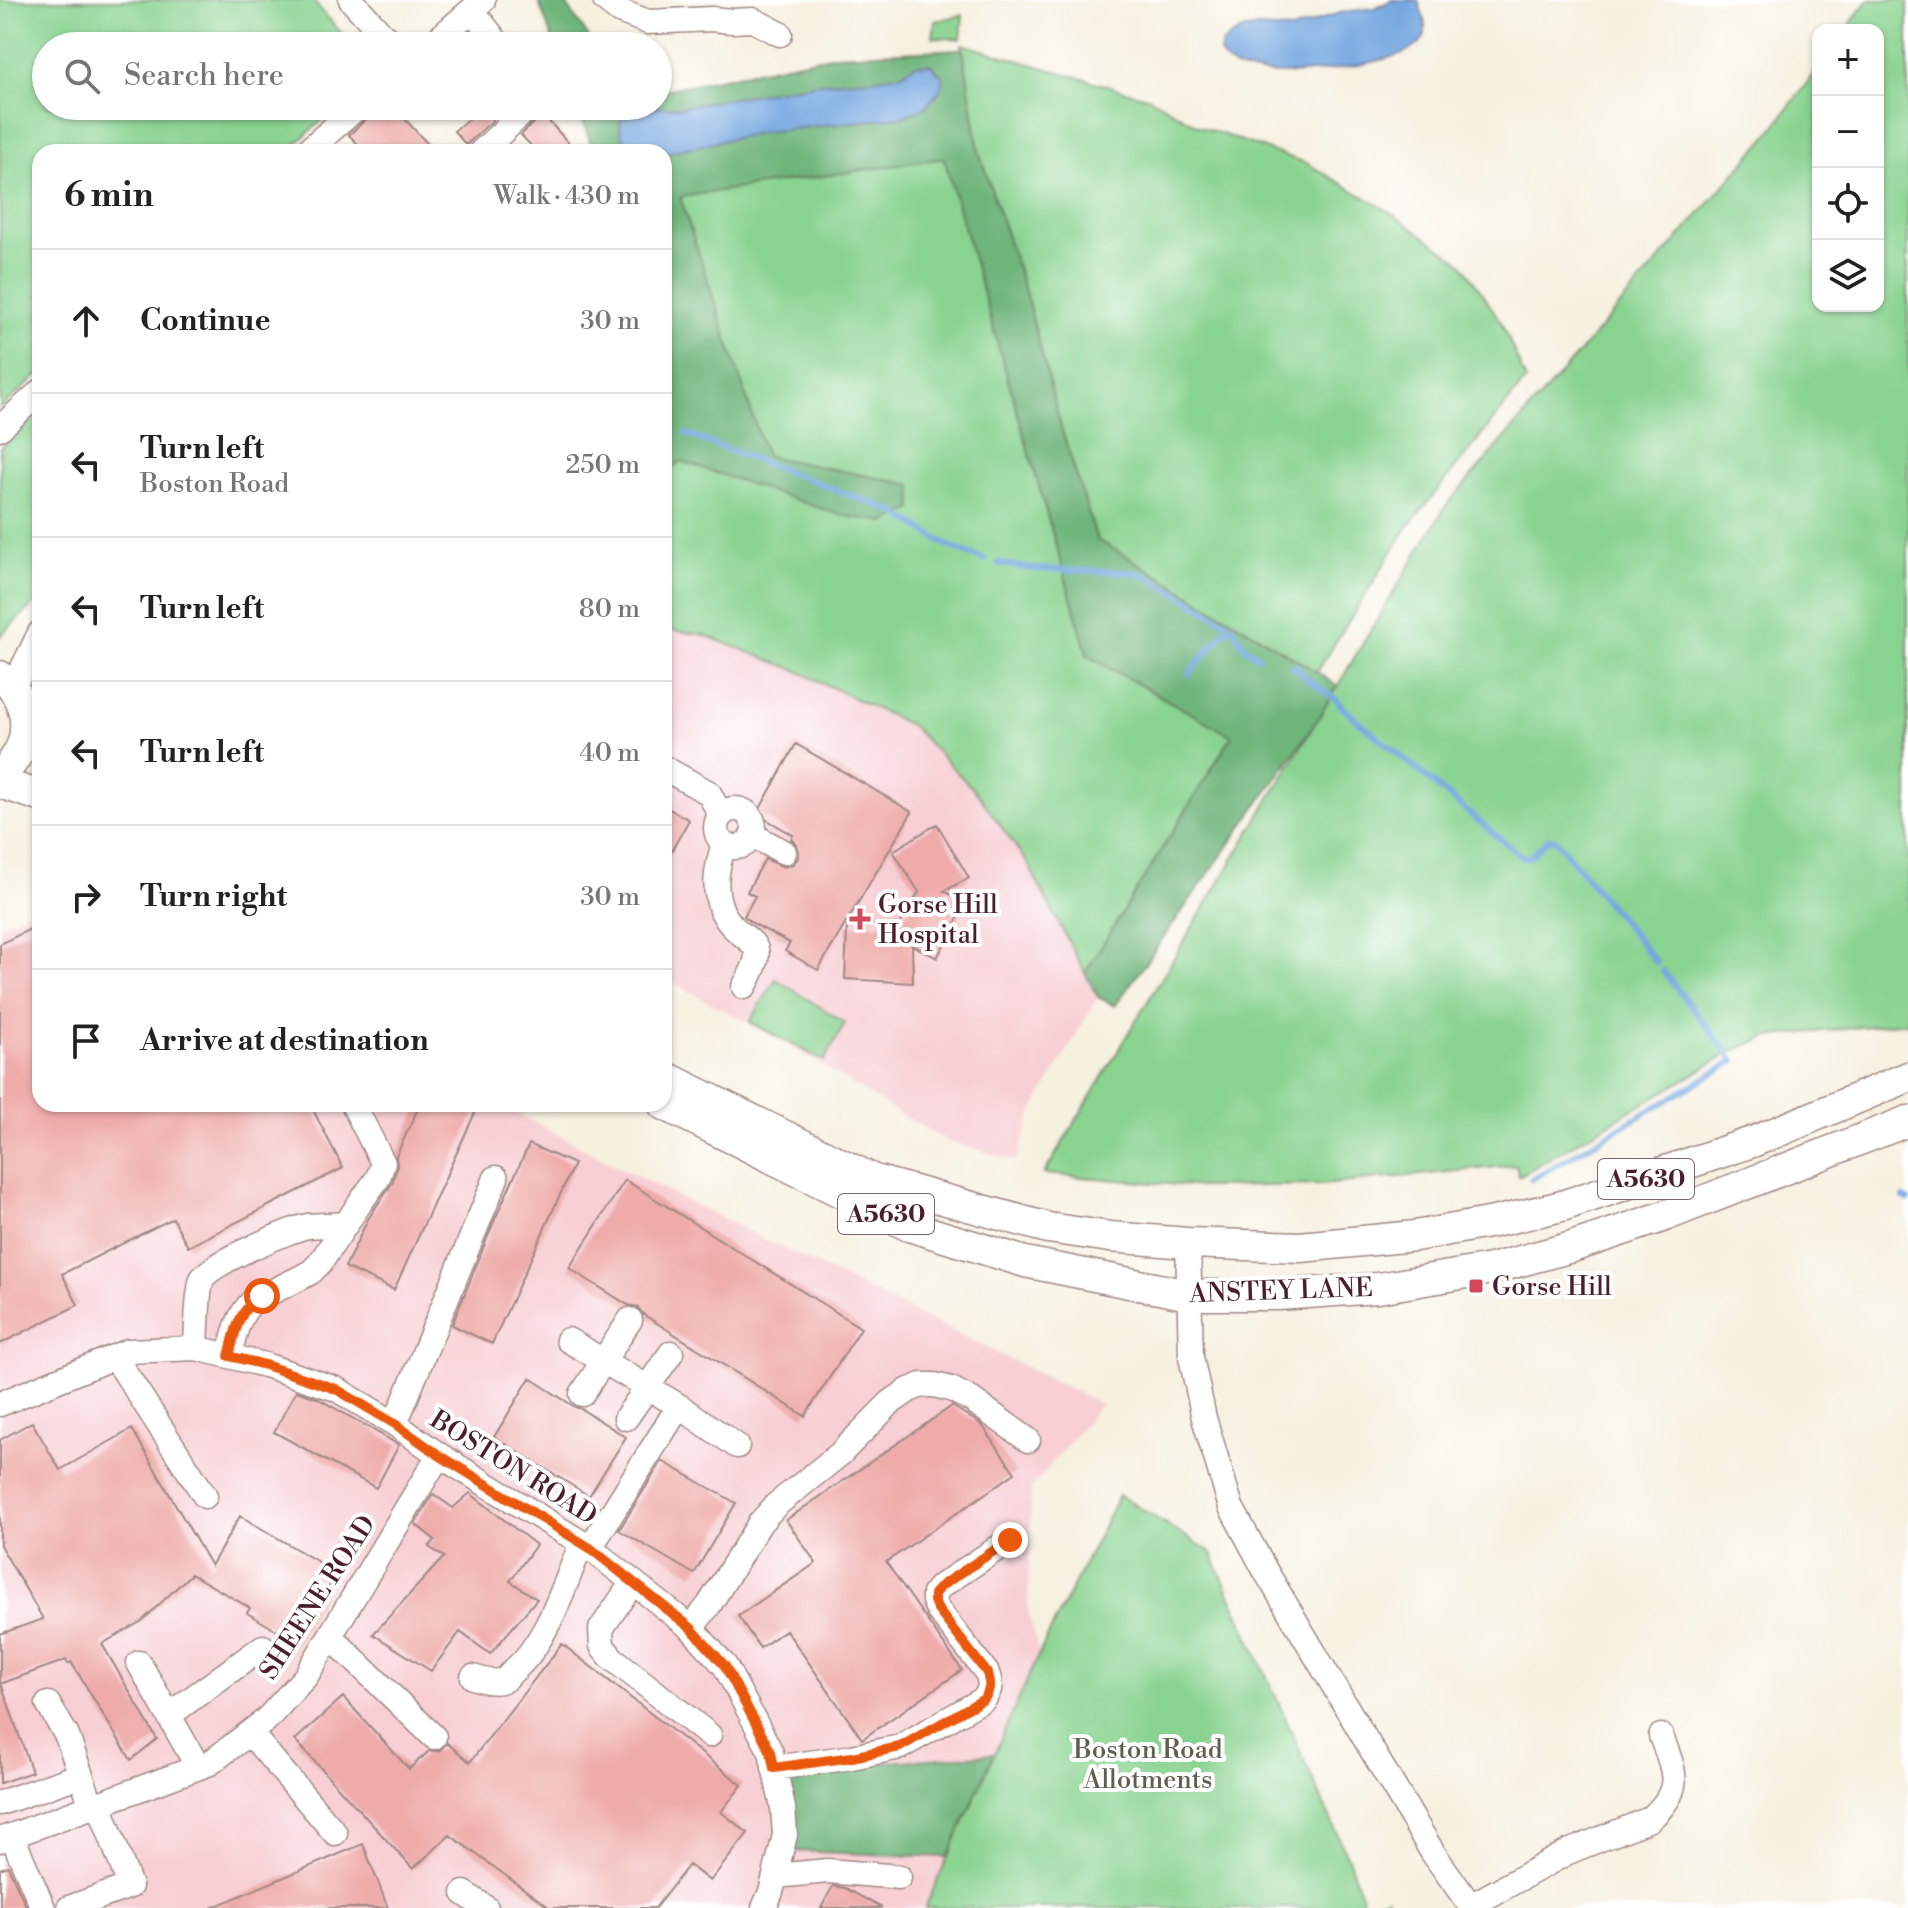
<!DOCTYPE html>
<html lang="en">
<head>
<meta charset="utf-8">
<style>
	:root { --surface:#fff; --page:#f6f6f6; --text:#222; --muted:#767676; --line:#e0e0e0 }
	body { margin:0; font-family:"Libre Bodoni",serif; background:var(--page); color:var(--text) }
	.controls { position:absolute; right:24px; top:24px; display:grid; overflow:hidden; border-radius:16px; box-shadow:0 2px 6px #0004 }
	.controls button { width:72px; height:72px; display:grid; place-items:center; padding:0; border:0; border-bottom:2px solid var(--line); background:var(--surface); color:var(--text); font:40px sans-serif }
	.stop { position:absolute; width:24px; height:24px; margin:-18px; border:6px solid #ea580c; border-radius:50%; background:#fff }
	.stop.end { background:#ea580c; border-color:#fff; box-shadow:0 2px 8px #0008 }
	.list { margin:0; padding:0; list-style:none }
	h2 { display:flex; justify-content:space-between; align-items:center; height:104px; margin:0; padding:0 32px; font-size:34px }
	h2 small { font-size:26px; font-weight:400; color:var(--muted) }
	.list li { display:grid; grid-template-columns:52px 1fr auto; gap:24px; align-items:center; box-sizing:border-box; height:144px; padding:0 32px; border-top:2px solid var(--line) }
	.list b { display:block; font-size:30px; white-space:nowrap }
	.list p { margin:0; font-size:26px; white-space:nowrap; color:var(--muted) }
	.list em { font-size:26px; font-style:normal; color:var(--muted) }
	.icon { flex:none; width:44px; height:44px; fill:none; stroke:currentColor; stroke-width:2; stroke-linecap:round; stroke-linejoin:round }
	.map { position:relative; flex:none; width:1908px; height:1908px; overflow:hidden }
	.search { position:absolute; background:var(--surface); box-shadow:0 2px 6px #0004; left:32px; top:32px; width:640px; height:88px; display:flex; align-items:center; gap:20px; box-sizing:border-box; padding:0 28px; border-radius:44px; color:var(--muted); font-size:30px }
	.panel { position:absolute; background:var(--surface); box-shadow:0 2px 6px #0004; left:32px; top:144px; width:640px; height:968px; border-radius:24px }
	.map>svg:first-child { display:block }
</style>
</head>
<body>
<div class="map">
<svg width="1908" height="1908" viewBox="0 0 1908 1908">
	<rect width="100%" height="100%" fill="#fff"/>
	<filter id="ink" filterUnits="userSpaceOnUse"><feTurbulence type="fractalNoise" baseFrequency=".0125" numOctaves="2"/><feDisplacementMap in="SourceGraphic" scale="16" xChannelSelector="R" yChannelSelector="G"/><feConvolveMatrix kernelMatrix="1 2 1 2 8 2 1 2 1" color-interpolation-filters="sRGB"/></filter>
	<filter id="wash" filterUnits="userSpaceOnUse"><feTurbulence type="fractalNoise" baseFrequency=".006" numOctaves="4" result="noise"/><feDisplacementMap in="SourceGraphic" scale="32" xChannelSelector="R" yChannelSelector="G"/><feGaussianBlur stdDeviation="1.8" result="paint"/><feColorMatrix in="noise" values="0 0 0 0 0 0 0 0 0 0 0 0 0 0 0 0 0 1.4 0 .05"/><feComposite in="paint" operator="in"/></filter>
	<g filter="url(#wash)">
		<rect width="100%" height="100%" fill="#f6f0df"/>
		<!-- built -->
		<path fill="#f7cfd4" d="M664,629L704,635L796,670L912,726L977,793L1028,864L1098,997L1034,1109L1016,1161L947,1141L906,1118L786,1043L664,978Z
			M40,906V1104H500L632,1174L1101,1404L1031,1488L1028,1612L1039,1654L994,1754L784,1770L790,1851L948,1857L925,1908H0V926Z"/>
		<!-- green -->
		<path fill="#89d390" stroke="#6a795e" stroke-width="2" d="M0,0H312L353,46H46V106H338L287,152H40V373L0,409Z
			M1868,0H1908V1022L1767,1037L1737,1049L1519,1176L1516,1165L1321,1185L1204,1187L1044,1174L1445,507L1769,134L1818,68V306H1878V30H1846Z
			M963,15L961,39L933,37L935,21Z
			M962,44L1150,98L1198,126L1306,163L1387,210L1463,264L1501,322L1526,380L1407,528L1317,672L1128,557L1097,540L1062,431L1026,295L979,152Z
			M944,158L1088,656L1232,736L1085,973L1028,864L977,793L912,726L796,670L704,635L664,629V473L681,461L912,485L766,456L675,197Z
			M40,410V598L0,636V448Z
			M776,979L845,1023L824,1061L750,1022Z
			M1119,1495L1211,1552L1348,1858L1365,1906L1387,1897L1392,1908H925L1039,1654Z"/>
		<!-- forest -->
		<path fill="#6eb57a" stroke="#5c6a52" stroke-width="2" d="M538,0H563L595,46H555Z
			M963,49L979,152L1026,295L1062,431L1097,540L1128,557L1317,672L1337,686L1318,719L1115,1006L1098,997L1085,973L1232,736L1088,656L944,158L680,197L766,456L912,485L913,509L886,522L843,516L681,461L664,473V152H594L577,106H658V91L835,55Z
			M994,1754L948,1857L790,1851L784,1770Z"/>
		<!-- water -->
		<path fill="#72a6df" stroke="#5e6285" stroke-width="2" d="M1393,0H1418C1421,10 1428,26 1424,37C1415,62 1308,74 1283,74C1269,74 1245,72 1233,66C1227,64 1224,59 1220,53L1222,44L1231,36L1244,29L1259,28L1292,30L1342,12L1374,8Z
			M930,64L943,77L941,89L925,108L901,117L763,132L664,153L633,152C623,140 618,135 621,119L659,107H681L820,83L871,79L902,74L914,65Z"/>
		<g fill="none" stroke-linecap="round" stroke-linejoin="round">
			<!-- stream -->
			<path stroke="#72a6df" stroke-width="6" d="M686,434L895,512L949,546L985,560
				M998,563L1034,569L1133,572L1150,577L1230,625L1246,648L1259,657
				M1292,668L1297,666L1303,676L1338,701L1343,708L1517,853L1526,858L1531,856L1549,838L1555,839L1656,962
				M1189,674L1230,625
				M1532,1179L1734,1061L1663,971
				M1904,1198L1908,1200"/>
		</g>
		<g id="blocks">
			<!-- building -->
			<path fill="#eeaba9" d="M380,106H393L435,152H366L349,135Z
				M482,107L493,120L466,145L454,131Z
				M542,114L577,152H537L521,135Z
				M796,744L912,812L818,970L785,951L790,943L752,923L744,916L755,896L747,892L765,859L784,867L793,864L798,858L799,852L797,845L791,839L793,835L757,814Z
				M664,806L689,820L664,864Z
				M937,824L969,878L944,891L966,903L937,958L912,945L913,983L845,979L847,926L900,924L919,892L893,851Z
				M40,924V1104H310L343,1168L188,1247L173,1218L62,1274L78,1305L0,1344V944Z
				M420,1104H479L394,1290L345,1267L368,1219L392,1183L397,1167L396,1156Z
				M529,1144L574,1164L492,1344L452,1325L495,1219Z
				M625,1180L861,1328L805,1416L644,1315L637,1307L628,1305L569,1268Z
				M530,1378L575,1407L581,1409L626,1437L589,1496L494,1437Z
				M296,1391L317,1398L399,1445L376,1488L274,1432Z
				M952,1406L982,1425L1015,1473L886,1562L962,1670L862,1739L786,1630L760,1648L738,1616L816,1563L786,1520Z
				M32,1422L60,1470L132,1429L211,1566L240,1516L337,1573L296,1642L247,1613L250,1608L191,1574L142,1621L102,1644L157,1739L131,1760L71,1662L68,1664L66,1660L0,1684V1634L43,1619L0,1545V1440Z
				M662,1461L736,1503L694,1574L619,1530Z
				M470,1493L536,1545L510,1581L537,1599L490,1654L460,1632L431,1671L373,1634L444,1557L429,1547L435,1540L415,1524L433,1494L453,1508Z
				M562,1644L742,1785L721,1812L748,1833L710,1881L689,1865L655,1908H550L450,1835L413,1869L295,1740L343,1697L409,1769L429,1751H439L447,1743L470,1762Z
				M0,1686H2L32,1772L0,1783Z
				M363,1844L388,1908H211Z
				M8,1866L27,1908H0V1869Z
				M833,1886L845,1888L882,1908H821Z"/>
		</g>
	</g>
	<g filter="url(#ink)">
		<use href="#blocks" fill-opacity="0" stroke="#a08885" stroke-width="2"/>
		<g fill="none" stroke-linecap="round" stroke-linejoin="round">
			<defs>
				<path id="minor" d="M351,0L382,34L398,46
					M605,0L619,11L648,22L712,19L732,21L753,20L780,34
					M472,10L500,46
					M427,46L437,40L483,0
					M306,152L359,106
					M481,152L530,106
					M0,428L40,392
					M13,688L40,633
					M664,768L709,793L721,816
					M716 828a19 19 0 1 1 38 0a19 19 0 1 1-38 0Z
					M752,835L784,852
					M724,844C717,866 712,888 722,911C740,948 776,933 744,987
					M1188,1243L1191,1357L1204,1418L1231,1507L1265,1570L1433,1853L1472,1908
					M568,1340L679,1406L590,1548
					M196,1348C197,1333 197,1292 202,1279C209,1264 291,1229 308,1226C321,1225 334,1225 346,1224
					M229,1356C234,1336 237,1316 253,1301L298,1279L311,1272L320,1263L360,1203L378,1178L383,1163L353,1104
					M115,1357L205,1496
					M582,1394L630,1320
					M0,1404L128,1351L196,1348L229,1356L265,1365L336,1389L395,1424L439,1455L590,1548L691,1628L725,1666L771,1752L783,1808L785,1835L771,1892L764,1908
					M679,1406L737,1446
					M626,1418L671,1353
					M395,1424L496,1178
					M633,1582L601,1629L602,1646L612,1658L709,1735
					M691,1628L709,1605L760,1523L776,1505L840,1454L890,1403L909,1390L922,1385H934L951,1389L972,1400L1028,1440
					M330,1636L434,1737
					M139,1663L198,1767
					M473,1677C482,1680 494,1684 504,1680C508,1678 510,1674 513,1671C548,1642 564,1584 582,1543
					M48,1704L67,1736L92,1806
					M169,1715L263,1647
					M250,1733L335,1833
					M774,1768L852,1757L900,1747L984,1699C991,1689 991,1684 987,1673L938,1610L934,1601V1594L941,1586L1010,1540
					M0,1803L81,1775
					M12,1836L43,1908
					M0,1840L210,1763L266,1720L306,1676L439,1455
					M775,1876L828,1871L899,1877
					M464,1893L486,1908
					M1470,1906L1568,1852L1650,1819C1684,1789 1675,1773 1661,1736
					M69,1908L130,1886L99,1804"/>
				<path id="major" d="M0,676C27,696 34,734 13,761C9,767 6,771 0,774
					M0,783L40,796
					M664,1076L874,1180L1048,1228L1110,1237L1188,1243L1300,1247L1415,1236L1494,1222L1562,1206L1755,1141L1908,1077
					M663,1104L909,1226L1025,1262L1189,1295H1278L1378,1288L1491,1269L1572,1247L1662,1217L1908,1121"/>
			</defs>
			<!-- minor casing -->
			<use href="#minor" stroke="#a08885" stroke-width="27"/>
			<!-- major casing -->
			<use href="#major" stroke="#a08885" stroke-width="33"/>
			<!-- minor -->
			<use href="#minor" stroke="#fff" stroke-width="24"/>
			<!-- major -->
			<use href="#major" stroke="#fff" stroke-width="30"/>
		</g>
	</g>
	<g fill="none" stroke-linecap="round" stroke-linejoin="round" filter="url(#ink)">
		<!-- route -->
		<path stroke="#ea580c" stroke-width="10" d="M262,1296C237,1310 236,1331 229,1356L265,1365L336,1389L395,1424L439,1455L590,1548L691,1628L725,1666L771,1752L774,1768L852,1757L900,1747L984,1699C991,1689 990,1684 987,1673L938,1610L934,1601V1594L941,1586L1010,1540"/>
	</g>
	<!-- markers -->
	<g fill="#d1495b" stroke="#fff" stroke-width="3">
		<path d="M856 907h8v8h8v8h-8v8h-8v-8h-8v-8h8z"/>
		<rect x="1468" y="1278" width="16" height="16" rx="4"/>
	</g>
	<g text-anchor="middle" stroke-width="8" stroke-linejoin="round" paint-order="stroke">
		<!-- shield labels -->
		<g fill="#fff" stroke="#80626b" stroke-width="2">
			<rect x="1598" y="1159" width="96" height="40" rx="6"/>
			<rect x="838" y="1194" width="96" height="40" rx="6"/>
		</g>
		<g font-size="24" font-weight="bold" fill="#4a1f2b">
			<text x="1646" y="1187">A5630</text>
			<text x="886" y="1222">A5630</text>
		</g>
		<!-- poi labels -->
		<g font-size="26" fill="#4a1f2b" stroke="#fff" text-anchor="start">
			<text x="878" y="913">Gorse Hill<tspan x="878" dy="30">Hospital</tspan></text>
			<text x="1492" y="1295">Gorse Hill</text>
		</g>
		<!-- street labels -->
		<g font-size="26" fill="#4a1f2b" stroke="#fff">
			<text transform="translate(1281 1290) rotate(-2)" y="9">ANSTEY LANE</text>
			<text transform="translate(514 1467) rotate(32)" y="9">BOSTON ROAD</text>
			<text transform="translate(317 1597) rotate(-57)" y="9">SHEENE ROAD</text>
		</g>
		<!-- park labels -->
		<g font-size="26" fill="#605e4e" stroke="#fff">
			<text x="1148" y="1758">Boston Road<tspan x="1148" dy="30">Allotments</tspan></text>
		</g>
	</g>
</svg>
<div class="controls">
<button>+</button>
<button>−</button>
<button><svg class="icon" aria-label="locate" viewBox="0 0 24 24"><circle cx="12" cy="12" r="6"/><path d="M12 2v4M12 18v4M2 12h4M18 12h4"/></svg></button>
<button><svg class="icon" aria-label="layers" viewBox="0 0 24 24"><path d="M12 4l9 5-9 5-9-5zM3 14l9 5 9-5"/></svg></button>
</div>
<div class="stop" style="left:262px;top:1296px"></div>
<div class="stop end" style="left:1010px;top:1540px"></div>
<div class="search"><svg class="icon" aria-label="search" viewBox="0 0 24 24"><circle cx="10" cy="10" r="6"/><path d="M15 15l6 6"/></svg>Search here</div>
<section class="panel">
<h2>6 min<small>Walk · 430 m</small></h2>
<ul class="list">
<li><svg class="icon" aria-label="ahead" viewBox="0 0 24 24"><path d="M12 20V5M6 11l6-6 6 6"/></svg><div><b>Continue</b></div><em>30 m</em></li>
<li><svg class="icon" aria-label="left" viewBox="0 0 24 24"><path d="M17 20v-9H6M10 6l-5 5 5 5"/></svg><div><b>Turn left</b><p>Boston Road</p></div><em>250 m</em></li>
<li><svg class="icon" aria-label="left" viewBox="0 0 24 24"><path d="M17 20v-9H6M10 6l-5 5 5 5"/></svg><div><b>Turn left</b></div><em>80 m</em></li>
<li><svg class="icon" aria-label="left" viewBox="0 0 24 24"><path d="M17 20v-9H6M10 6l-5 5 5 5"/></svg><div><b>Turn left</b></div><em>40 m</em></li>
<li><svg class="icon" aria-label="right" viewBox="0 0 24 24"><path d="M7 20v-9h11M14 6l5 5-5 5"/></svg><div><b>Turn right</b></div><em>30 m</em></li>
<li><svg class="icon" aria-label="arrive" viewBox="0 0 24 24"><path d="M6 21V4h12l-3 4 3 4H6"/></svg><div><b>Arrive at destination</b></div></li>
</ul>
</section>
</div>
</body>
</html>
